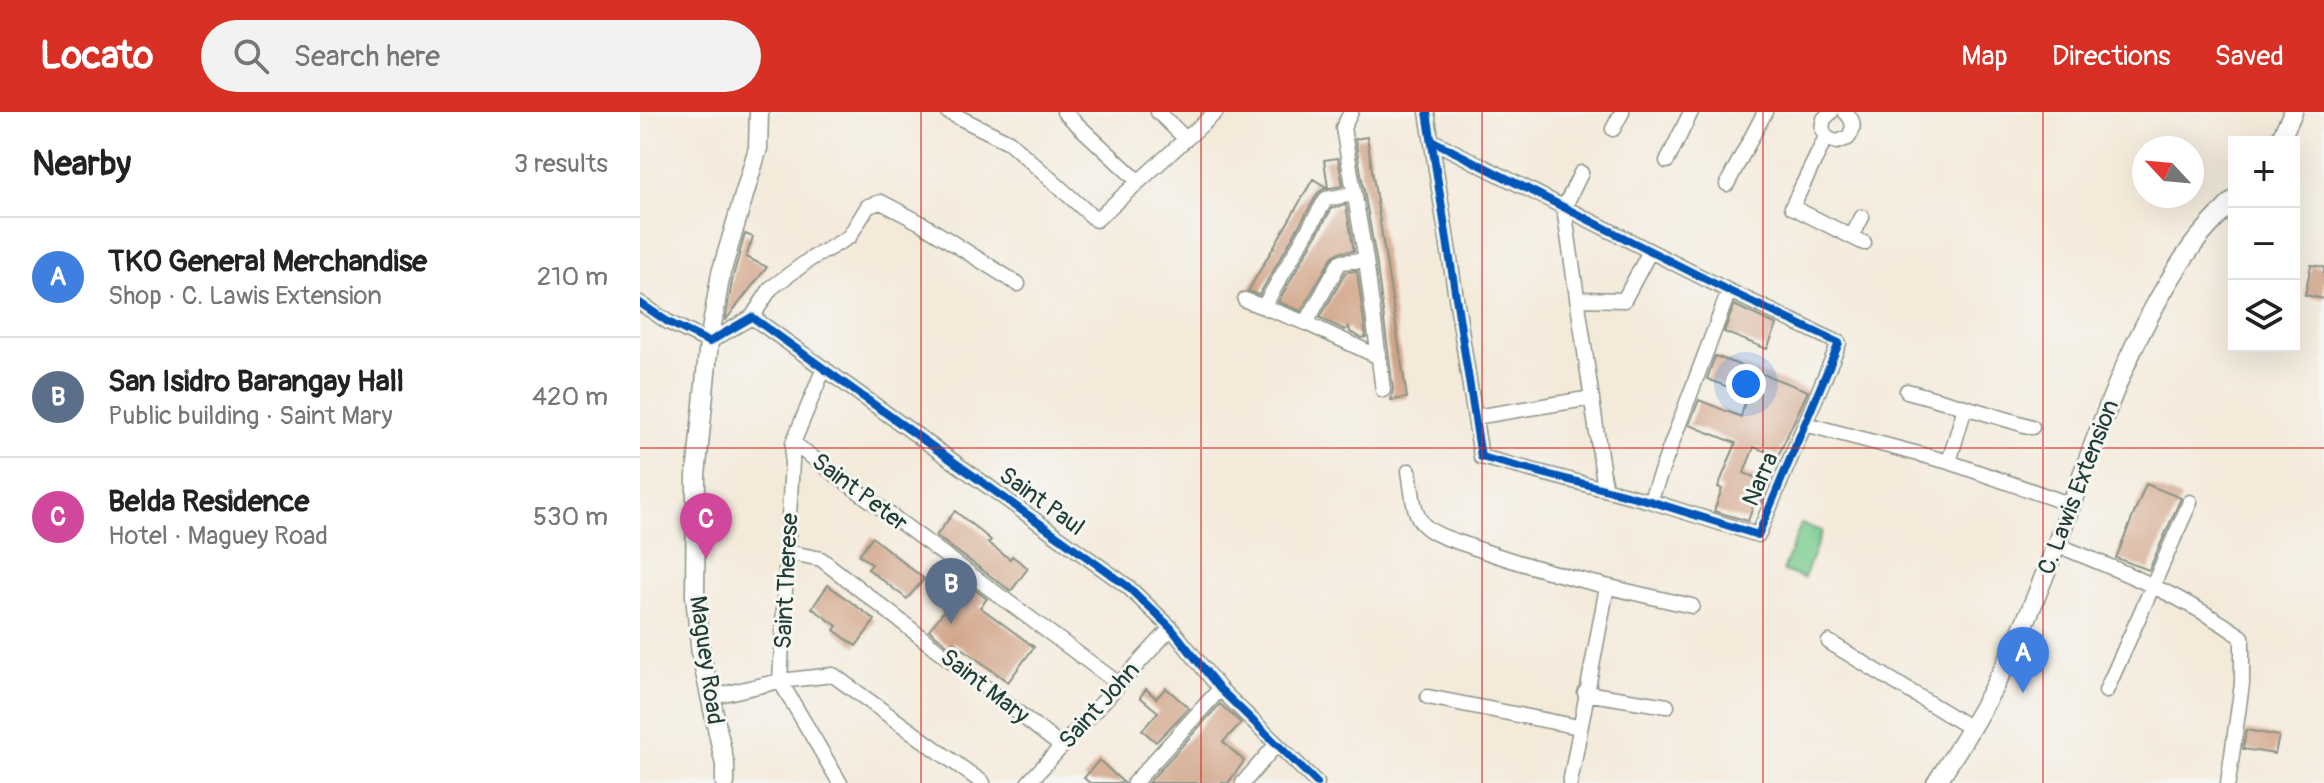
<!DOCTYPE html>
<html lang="en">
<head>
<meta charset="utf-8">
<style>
	:root { --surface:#fff; --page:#f2f2f2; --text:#222; --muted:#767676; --line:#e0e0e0; --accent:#d93025 }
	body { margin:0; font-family:Pangolin,sans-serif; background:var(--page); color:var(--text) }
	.controls { position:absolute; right:24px; top:24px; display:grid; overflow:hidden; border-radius:0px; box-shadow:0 8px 32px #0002 }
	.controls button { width:72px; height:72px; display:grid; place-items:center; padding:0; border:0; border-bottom:2px solid var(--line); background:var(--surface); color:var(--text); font:40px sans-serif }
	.compass { position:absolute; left:1492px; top:24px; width:72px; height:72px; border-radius:50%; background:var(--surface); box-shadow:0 8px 32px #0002; rotate:296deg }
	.you { position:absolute; left:1106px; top:272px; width:28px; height:28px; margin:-20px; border:6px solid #fff; border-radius:50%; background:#1a73e8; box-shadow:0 0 0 12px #1a73e833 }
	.badge { display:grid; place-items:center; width:52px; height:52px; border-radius:50%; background:var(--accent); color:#fff; font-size:26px; font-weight:700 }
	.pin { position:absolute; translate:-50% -66px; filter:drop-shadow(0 2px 4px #0008) }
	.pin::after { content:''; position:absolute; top:42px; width:28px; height:24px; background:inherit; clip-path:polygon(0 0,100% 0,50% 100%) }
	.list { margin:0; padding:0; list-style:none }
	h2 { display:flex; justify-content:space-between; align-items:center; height:104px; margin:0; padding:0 32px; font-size:34px }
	h2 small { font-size:26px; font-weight:400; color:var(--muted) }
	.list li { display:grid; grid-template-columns:52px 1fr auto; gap:24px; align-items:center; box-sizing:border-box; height:120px; padding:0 32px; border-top:2px solid var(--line) }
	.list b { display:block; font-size:30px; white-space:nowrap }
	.list p { margin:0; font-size:26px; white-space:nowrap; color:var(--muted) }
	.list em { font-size:26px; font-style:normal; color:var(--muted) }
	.icon { flex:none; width:44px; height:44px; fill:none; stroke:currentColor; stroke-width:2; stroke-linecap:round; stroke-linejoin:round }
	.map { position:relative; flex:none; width:1684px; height:671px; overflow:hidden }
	header { display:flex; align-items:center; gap:48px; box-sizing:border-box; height:112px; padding:0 40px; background:var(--accent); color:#fff }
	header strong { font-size:38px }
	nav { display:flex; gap:44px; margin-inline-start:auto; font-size:28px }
	.search { width:560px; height:72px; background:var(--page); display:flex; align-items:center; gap:20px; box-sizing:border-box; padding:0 28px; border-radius:44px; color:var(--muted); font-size:30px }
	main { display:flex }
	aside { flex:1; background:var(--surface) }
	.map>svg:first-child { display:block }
</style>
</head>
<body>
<header>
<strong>Locato</strong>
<div class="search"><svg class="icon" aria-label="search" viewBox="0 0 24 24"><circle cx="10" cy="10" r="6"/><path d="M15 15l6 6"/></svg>Search here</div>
<nav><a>Map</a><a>Directions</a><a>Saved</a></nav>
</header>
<main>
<aside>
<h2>Nearby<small>3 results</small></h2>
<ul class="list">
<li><span class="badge" style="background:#3f7fe0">A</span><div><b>TKO General Merchandise</b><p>Shop · C. Lawis Extension</p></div><em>210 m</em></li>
<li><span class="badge" style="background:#5c6f8a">B</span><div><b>San Isidro Barangay Hall</b><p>Public building · Saint Mary</p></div><em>420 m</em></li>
<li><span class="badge" style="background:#d1479c">C</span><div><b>Belda Residence</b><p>Hotel · Maguey Road</p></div><em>530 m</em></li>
</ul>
</aside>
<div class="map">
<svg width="1684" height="671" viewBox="0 0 1684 671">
	<rect width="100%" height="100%" fill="#f6f6f2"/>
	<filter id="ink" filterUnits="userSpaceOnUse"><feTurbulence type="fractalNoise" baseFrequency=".0125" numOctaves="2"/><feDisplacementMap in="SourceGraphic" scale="16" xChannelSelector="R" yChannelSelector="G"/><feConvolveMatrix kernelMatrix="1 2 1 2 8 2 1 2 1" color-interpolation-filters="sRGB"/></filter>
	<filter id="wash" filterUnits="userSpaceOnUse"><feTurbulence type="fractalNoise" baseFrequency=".006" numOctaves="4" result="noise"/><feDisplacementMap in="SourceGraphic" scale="32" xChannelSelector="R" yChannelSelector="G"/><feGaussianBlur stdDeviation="1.8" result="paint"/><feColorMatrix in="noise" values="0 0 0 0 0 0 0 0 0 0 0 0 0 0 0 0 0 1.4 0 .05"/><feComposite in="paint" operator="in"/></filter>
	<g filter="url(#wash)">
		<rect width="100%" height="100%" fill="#f4eada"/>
		<!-- green -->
		<path fill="#79cc8e" stroke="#4c8461" stroke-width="2" d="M1161,412L1182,419L1164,466L1143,459Z"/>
		<g id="blocks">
			<!-- building -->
			<path fill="#d1a386" d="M727,25L767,286L751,288L753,277L736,147L715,27Z
				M698,46L703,74L684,77L678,81L619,183L608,179L673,67L688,76L684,48Z
				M706,93L714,139L699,140L692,145L661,199L638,190L692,96Z
				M105,122L113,125L106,145L127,155L85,209L93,164Z
				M1671,153L1684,155V187L1665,183Z
				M717,159L726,225L722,226L710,220L709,215L705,218L680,206L706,160Z
				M1094,193L1137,213L1127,237L1084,220Z
				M1075,244L1168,279L1138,344L1114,335L1104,361L1129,371L1121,391L1115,389L1108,409L1074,399L1082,377L1078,375L1096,331L1049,313L1059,288L1101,305L1107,282L1067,267Z
				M1506,372L1541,386L1509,458L1476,446Z
				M315,399L351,428L348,431L370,447L372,444L388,456L371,479L296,424Z
				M232,425L284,467L267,487L228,457L232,452L219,443Z
				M326,471L347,487L340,495L394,535L368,570L314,530L310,535L289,518Z
				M188,473L235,508L216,534L194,518L197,514L172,496Z
				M526,576L549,596L516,630L502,618L518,600L500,585L506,577L516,586Z
				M580,592L601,611L583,630L604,649L588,671H508Z
				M1606,618L1639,624L1635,642L1603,637Z
				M459,648L484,671H450L444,666Z"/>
		</g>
	</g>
	<g filter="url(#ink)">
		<use href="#blocks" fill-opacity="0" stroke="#8a9487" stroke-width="2"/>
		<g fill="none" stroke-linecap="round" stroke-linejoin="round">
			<defs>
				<path id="minor" d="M308,0L369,30L456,108L576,0
					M424,0L498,69
					M518,0L546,27
					M711,0L703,16L726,148L743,278
					M787,0L841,345L1010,389L1118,423L1199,231L1089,179L793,29
					M1191,0L1184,7C1180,19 1184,27 1197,30L1208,26C1215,16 1214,8 1205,0
					M973,17L982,0
					M1186,25L1152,95L1224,131
					M1027,49L1051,0
					M941,61L924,96L965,377
					M1087,72L1125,0
					M1212,124L1222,105
					M937,187L984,188L1010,139
					M605,188L666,211L739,245
					M0,191L28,210L69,230L112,205L487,474L531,516L580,577L677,671
					M624,194L686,87L713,82
					M112,205L131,176L169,148L209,125L228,94L241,90L281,111L378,172
					M666,211L700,150L726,148
					M184,256L153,331L140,569L200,671
					M1267,279L1325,295
					M835,305L952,286
					M1165,312L1309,350L1432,393
					M153,331L479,572
					M1309,350L1325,295L1392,315
					M769,359C772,374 772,400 783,412C793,423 813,428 827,433C900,460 976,477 1052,494
					M1010,389L1089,179
					M1417,433C1482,459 1545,485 1602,525V572L1588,671
					M147,440L181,447L422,635
					M1189,530L1332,617
					M1466,579L1550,390
					M945,581L1027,594
					M70,585L140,569L193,563L343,671
					M788,585L939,615
					M388,671L531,516
					M494,671L580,577
					M603,671L636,633
					M930,671L967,475"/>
				<path id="tertiary" d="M1639,30L1653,0
					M85,671V653L61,542L55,484L56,364L69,230L81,161L118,36L119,0
					M1296,671C1337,610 1372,546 1399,477C1446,362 1479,235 1553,133C1565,117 1580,102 1594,88"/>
			</defs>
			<!-- minor casing -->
			<use href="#minor" stroke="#8a9487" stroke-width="17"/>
			<!-- tertiary casing -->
			<use href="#tertiary" stroke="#8a9487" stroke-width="21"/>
			<!-- minor -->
			<use href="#minor" stroke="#fff" stroke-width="14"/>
			<!-- tertiary -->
			<use href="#tertiary" stroke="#fff" stroke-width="18"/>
			<defs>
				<path id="cycleway" d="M787,0L841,345L1010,389L1118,423L1199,231L1089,179L793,29
					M0,191L28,210L69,230L112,205L487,474L531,516L580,577L677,671"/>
			</defs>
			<!-- cycleway casing -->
			<use href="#cycleway" stroke="#f6f6f2" stroke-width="13"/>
			<!-- cycleway -->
			<use href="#cycleway" stroke="#0057b8" stroke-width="8"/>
		</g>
	</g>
	<!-- grid -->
	<path fill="none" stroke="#d62828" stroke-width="2" stroke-opacity="0.55" d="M281,0V671M561,0V671M842,0V671M1123,0V671M1403,0V671M0,336H1684"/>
	<g text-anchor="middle" stroke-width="6" stroke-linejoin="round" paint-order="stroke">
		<!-- street labels -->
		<g font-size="24" fill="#1f3d34" stroke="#f6f6f2">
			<text transform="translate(1120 367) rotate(-67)" y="8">Narra</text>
			<text transform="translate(1438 375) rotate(-69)" y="8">C. Lawis Extension</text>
			<text transform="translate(220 380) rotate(37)" y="8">Saint Peter</text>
			<text transform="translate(402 389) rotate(36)" y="8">Saint Paul</text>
			<text transform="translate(146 469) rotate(-87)" y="8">Saint Therese</text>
			<text transform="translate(67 548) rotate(82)" y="8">Maguey Road</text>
			<text transform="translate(345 574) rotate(38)" y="8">Saint Mary</text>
			<text transform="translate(459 593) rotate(-48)" y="8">Saint John</text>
		</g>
	</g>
</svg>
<div class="controls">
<button>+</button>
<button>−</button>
<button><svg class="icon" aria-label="layers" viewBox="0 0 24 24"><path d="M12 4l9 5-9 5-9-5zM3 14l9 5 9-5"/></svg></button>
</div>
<svg class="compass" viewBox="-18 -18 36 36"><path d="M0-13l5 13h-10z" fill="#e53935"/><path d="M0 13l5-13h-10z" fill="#767676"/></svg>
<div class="you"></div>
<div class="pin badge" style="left:1383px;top:581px;background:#3f7fe0">A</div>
<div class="pin badge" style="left:311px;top:512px;background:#5c6f8a">B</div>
<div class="pin badge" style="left:66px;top:447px;background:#d1479c">C</div>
</div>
</main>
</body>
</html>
